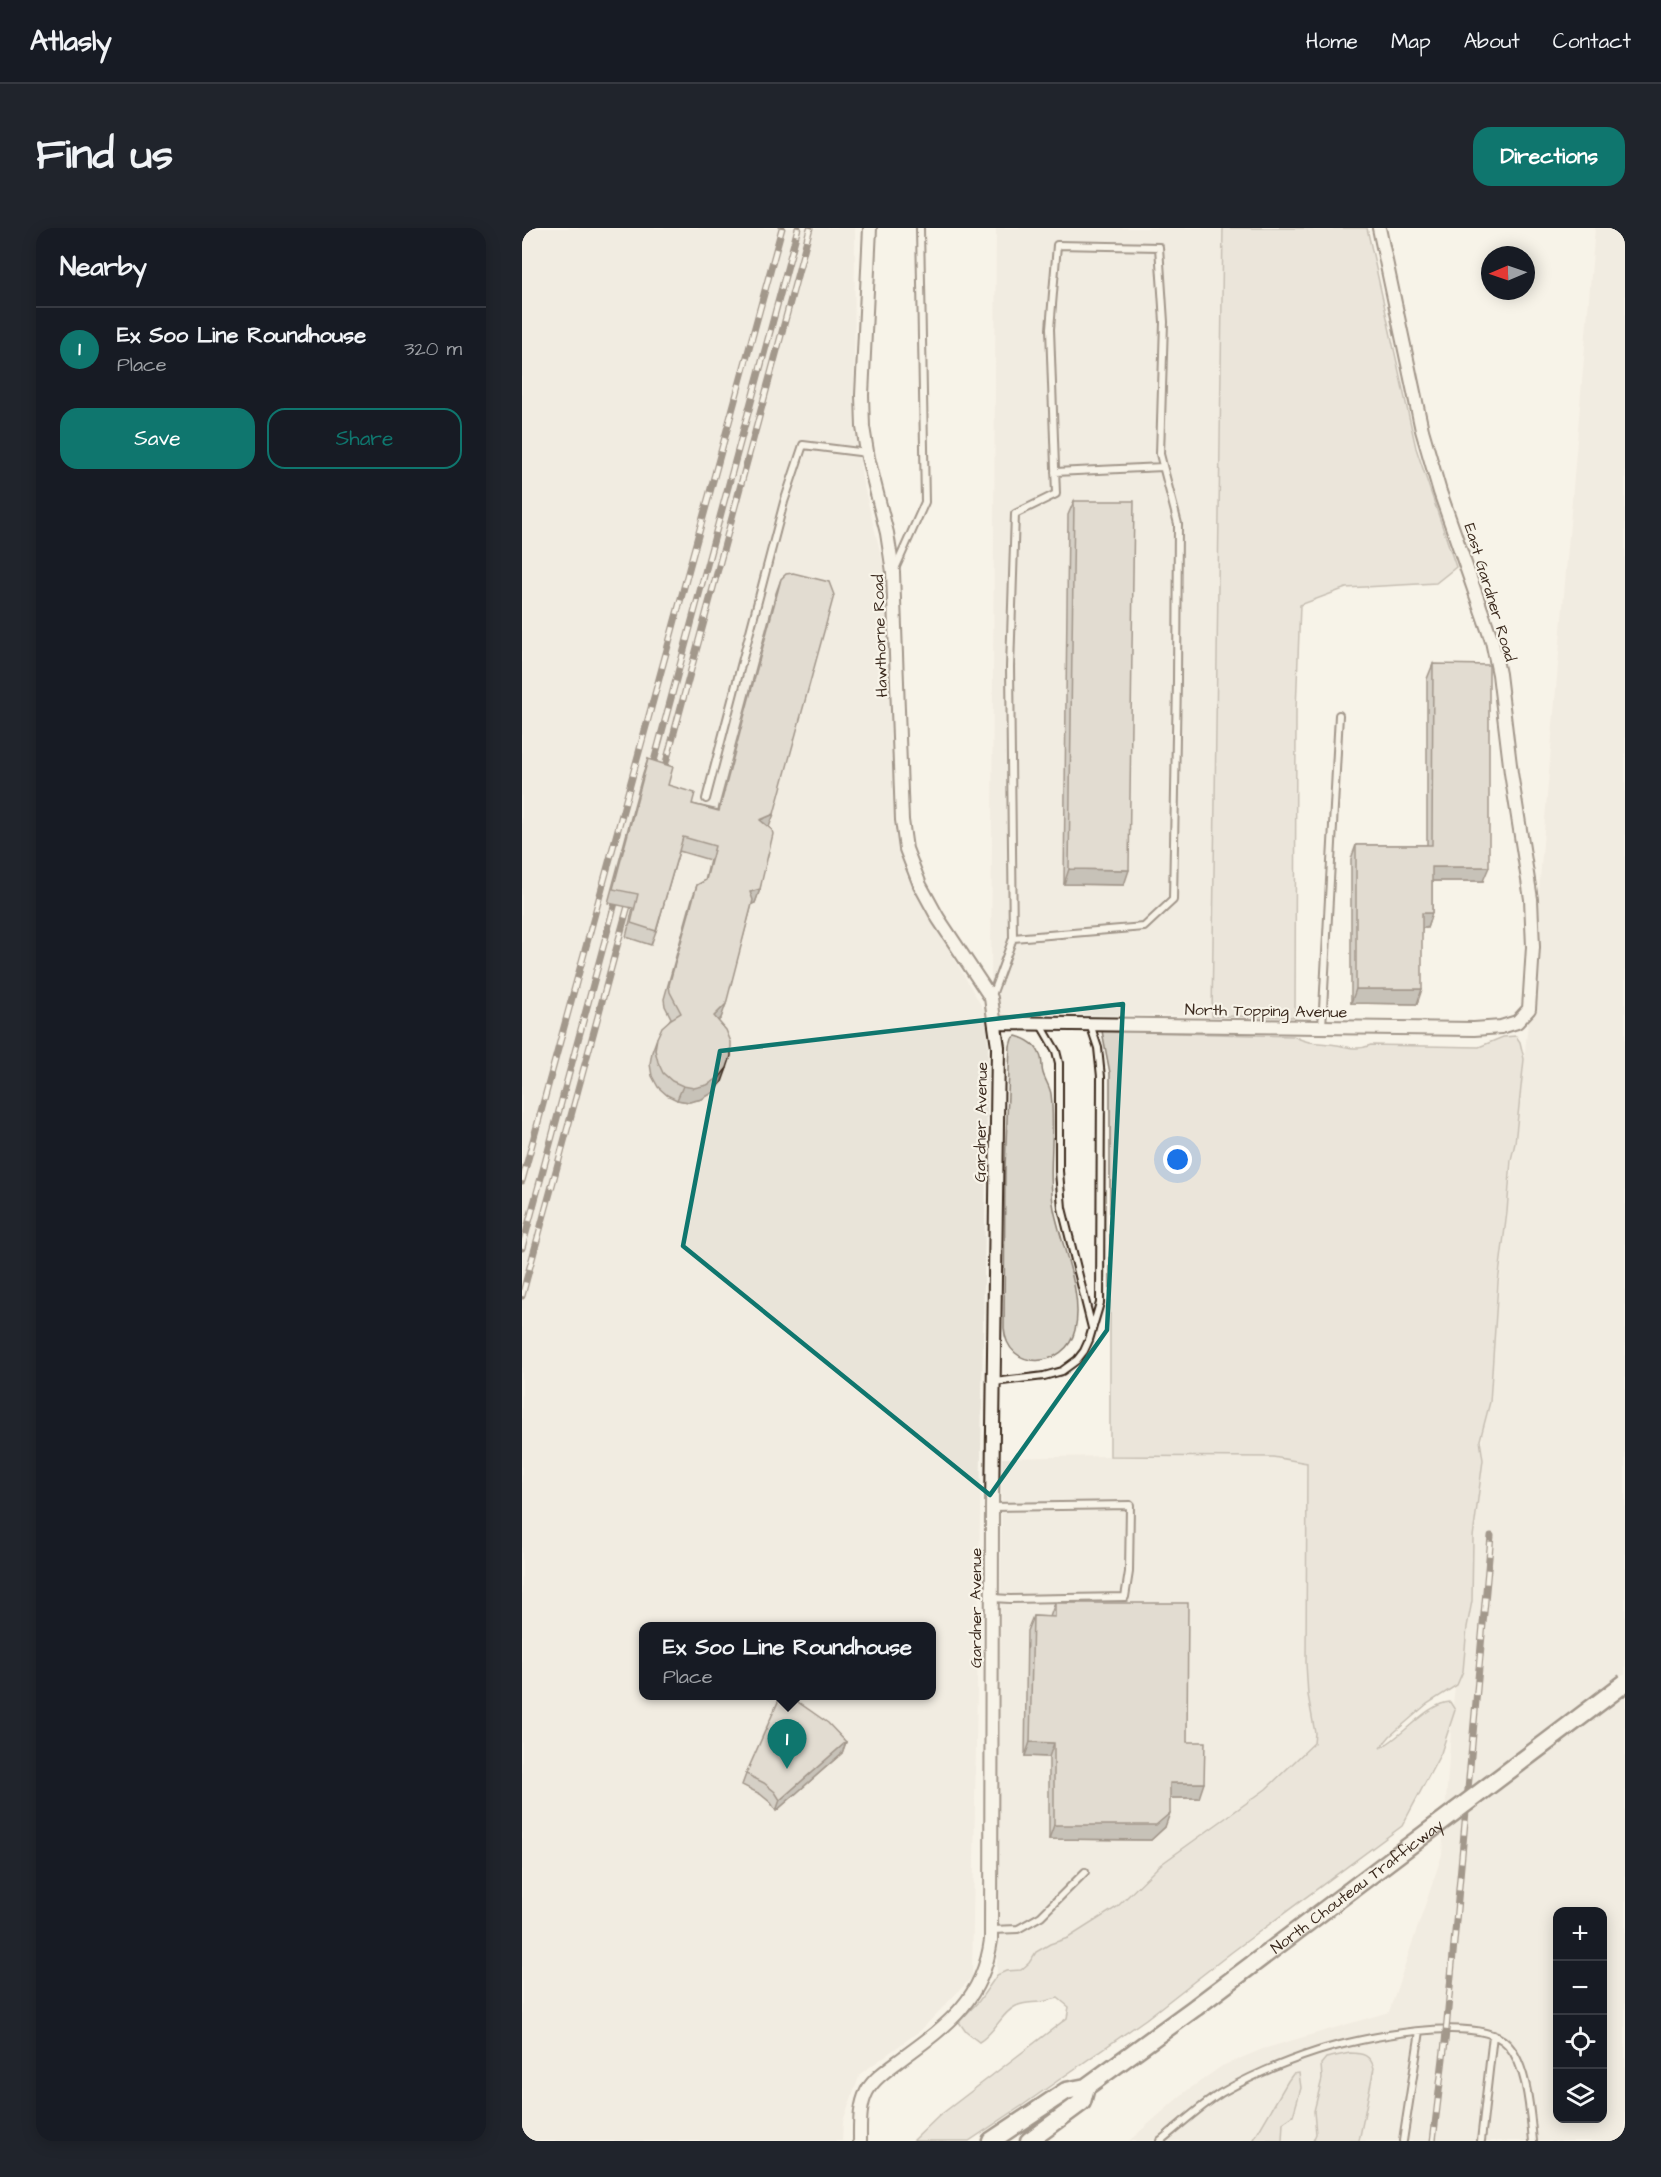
<!DOCTYPE html>
<html lang="en">
<head>
<meta charset="utf-8">
<style>
	:root { --surface:#171b24; --page:#20242c; --text:#f1f3f6; --muted:#9ea1a6; --line:#363941; --accent:#0f766e }
	body { margin:0; font-family:"Architects Daughter",sans-serif; background:var(--page); color:var(--text) }
	.controls { position:absolute; right:18px; bottom:18px; display:grid; overflow:hidden; border-radius:12px; box-shadow:0 3px 15px #0003 }
	.controls button { width:54px; height:54px; display:grid; place-items:center; padding:0; border:0; border-bottom:2px solid var(--line); background:var(--surface); color:var(--text); font:30px sans-serif }
	.compass { position:absolute; left:959px; top:18px; width:54px; height:54px; border-radius:50%; background:var(--surface); box-shadow:0 3px 15px #0003; rotate:268deg }
	.you { position:absolute; left:656px; top:932px; width:21px; height:21px; margin:-15px; border:4px solid #fff; border-radius:50%; background:#1a73e8; box-shadow:0 0 0 9px #1a73e833 }
	.badge { display:grid; place-items:center; width:39px; height:39px; border-radius:50%; background:var(--accent); color:#fff; font-size:20px; font-weight:700 }
	.pin { position:absolute; translate:-50% -50px; filter:drop-shadow(0 2px 3px #0008) }
	.pin::after { content:''; position:absolute; top:32px; width:21px; height:18px; background:inherit; clip-path:polygon(0 0,100% 0,50% 100%) }
	.popup { position:absolute; left:117px; top:1394px; width:297px; height:78px; box-sizing:border-box; display:grid; place-content:center; border-radius:12px; background:var(--surface); filter:drop-shadow(0 2px 4px #0005); font-size:20px; white-space:nowrap; color:var(--muted) }
	.popup b { font-size:22px; color:var(--text) }
	.popup::after { content:''; position:absolute; left:50%; top:100%; margin-left:-12px; border:12px solid transparent; border-top-color:var(--surface) }
	.list { margin:0; padding:0; list-style:none }
	h2 { display:flex; justify-content:space-between; align-items:center; height:78px; margin:0; padding:0 24px; font-size:26px }
	h2 small { font-size:20px; font-weight:400; color:var(--muted) }
	.list li { display:grid; grid-template-columns:39px 1fr auto; gap:18px; align-items:center; box-sizing:border-box; height:84px; padding:0 24px; border-top:2px solid var(--line) }
	.list b { display:block; font-size:22px; white-space:nowrap }
	.list p { margin:0; font-size:20px; white-space:nowrap; color:var(--muted) }
	.list em { font-size:20px; font-style:normal; color:var(--muted) }
	.actions { display:flex; gap:12px; padding:18px 24px }
	.actions a { flex:1; padding:14px 0; border:2px solid var(--accent); border-radius:18px; text-align:center; font-size:21px; color:var(--accent) }
	.actions .main { background:var(--accent); color:#fff }
	.icon { flex:none; width:33px; height:33px; fill:none; stroke:currentColor; stroke-width:2; stroke-linecap:round; stroke-linejoin:round }
	.map { position:relative; flex:none; width:1103px; height:1913px; overflow:hidden; border-radius:18px }
	header { display:flex; align-items:center; gap:36px; box-sizing:border-box; height:84px; padding:0 30px; background:var(--surface); border-bottom:2px solid var(--line) }
	header strong { font-size:28px }
	nav { display:flex; gap:33px; margin-inline-start:auto; font-size:21px }
	.intro { display:flex; align-items:center; justify-content:space-between; box-sizing:border-box; height:144px; padding:0 36px }
	h1 { margin:0; font-size:42px }
	.button { padding:15px 27px; border-radius:18px; background:var(--accent); color:#fff; font-size:21px; font-weight:700 }
	main { display:flex; gap:36px; padding:0 36px }
	aside { flex:1; background:var(--surface); border-radius:18px; box-shadow:0 3px 15px #0003 }
	.map>svg:first-child { display:block }
</style>
</head>
<body>
<header>
<strong>Atlasly</strong>
<nav><a>Home</a><a>Map</a><a>About</a><a>Contact</a></nav>
</header>
<div class="intro"><h1>Find us</h1><a class="button">Directions</a></div>
<main>
<aside>
<h2>Nearby<small></small></h2>
<ul class="list">
<li><span class="badge">1</span><div><b>Ex Soo Line Roundhouse</b><p>Place</p></div><em>320 m</em></li>
</ul>
<div class="actions"><a class="main">Save</a><a>Share</a></div>
</aside>
<div class="map">
<svg width="1103" height="1913" viewBox="0 0 1103 1913">
	<rect width="100%" height="100%" fill="#f7f3e8"/>
	<filter id="ink" filterUnits="userSpaceOnUse"><feTurbulence type="fractalNoise" baseFrequency=".0167" numOctaves="2"/><feDisplacementMap in="SourceGraphic" scale="12" xChannelSelector="R" yChannelSelector="G"/><feConvolveMatrix kernelMatrix="1 2 1 2 8 2 1 2 1" color-interpolation-filters="sRGB"/></filter>
	<g filter="url(#ink)">
		<!-- built -->
		<path fill="#e9e4d9" fill-rule="evenodd" d="M0,0H333L332,180L340,251L364,347L372,599L385,648L464,786L466,818L450,1749L399,1802L338,1846L321,1893L320,1913H0ZM121,1398H409V1468H121Z
			M474,0H701L690,788L478,786L469,757Z
			M1073,0H1103V1913H607L663,1864L700,1838L741,1821L867,1784L920,1627L931,1477L1005,805ZM1036,1684H1080V1890H1036Z
			M589,1228L751,1229L785,1234L784,1435L786,1467L793,1505L792,1515L744,1561L638,1637L595,1679L546,1710L528,1716L514,1724L507,1735L499,1743H484L475,1747L480,1230Z"/>
		<!-- green -->
		<path fill="#dbd6cb" stroke="#8b8074" stroke-width="1.5" d="M701,0H845L894,220L934,339L914,355L824,360L778,377L774,482L773,789L690,788Z
			M580,803L771,808C787,816 791,814 807,816C823,817 833,824 849,817L957,819L981,809L994,808L998,814L1002,831L993,915L989,932L985,984L976,1055L968,1174L958,1212L961,1232L951,1309L950,1373L945,1399L941,1443L935,1457L905,1476L868,1508L858,1520C879,1510 906,1475 928,1474L933,1482L919,1525L880,1598L710,1724L624,1791L501,1877L447,1913H391L417,1888L545,1790L547,1779L536,1770C530,1771 523,1774 517,1774C509,1775 502,1774 494,1778C479,1785 474,1804 457,1814L444,1804L437,1794L457,1773L475,1747L484,1743L499,1742L507,1735L514,1724L528,1716L546,1710L595,1679L638,1637L744,1561L792,1515L793,1505L786,1467L784,1435L785,1235L751,1229L588,1228V845Z
			M494,808C505,811 514,816 518,827C521,833 519,839 521,845C523,852 528,859 529,866C534,904 525,943 532,981C539,1017 562,1066 553,1102C544,1141 485,1145 482,1100L483,939L488,818L490,811Z
			M828,1825C841,1825 848,1827 852,1840L837,1913H791L794,1906L792,1883L800,1851L799,1836L804,1830Z
			M777,1845L779,1860L771,1888L761,1895L760,1913H731L766,1853L771,1846Z"/>
		<g fill="none" stroke-linecap="round" stroke-linejoin="round">
			<defs>
				<path id="lane" d="M533,244L641,239
					M373,341L403,274L398,0
					M184,571L262,274L281,217L345,225
					M469,770L491,710L622,699L651,672L655,453L656,296L638,226L642,94L637,19L535,17L528,101L534,266L493,286L488,439L491,710
					M519,797L534,823L537,835V943L540,980L570,1100
					M800,799L817,487
					M472,1154L522,1148L540,1143L555,1132L562,1123L567,1112L578,1075L579,849L576,820L568,796
					M470,1279L608,1277L607,1344L603,1369L488,1371L470,1370
					M470,1702L496,1701L519,1688L563,1644
					M638,1913C658,1897 677,1879 699,1865C727,1849 765,1833 796,1823C834,1811 957,1784 986,1817C1006,1840 1008,1884 1011,1913
					M881,1913L898,1803
					M959,1913L971,1807"/>
				<path id="street" d="M474,795L952,801L979,799L995,794L1007,781L1011,719L1009,671L989,545L977,446L970,413L918,264L900,202L857,0
					M338,1913C338,1897 337,1878 345,1863C353,1849 369,1839 382,1829C427,1796 461,1771 469,1712L470,1279L476,819L469,770L416,690L398,657L384,621L380,592L371,344L365,305L346,230L341,199L340,167L348,0"/>
				<path id="secondary" d="M469,1913L544,1863L564,1859L674,1779
					M507,1913L560,1874L564,1859"/>
			</defs>
			<!-- lane casing -->
			<use href="#lane" stroke="#3b2a1e" stroke-width="10"/>
			<!-- street casing -->
			<use href="#street" stroke="#3b2a1e" stroke-width="16"/>
			<!-- secondary casing -->
			<use href="#secondary" stroke="#3b2a1e" stroke-width="21"/>
			<!-- lane -->
			<use href="#lane" stroke="#f7f3e8" stroke-width="6"/>
			<!-- street -->
			<use href="#street" stroke="#f7f3e8" stroke-width="12"/>
			<!-- secondary -->
			<use href="#secondary" stroke="#f7f3e8" stroke-width="16"/>
			<defs>
				<path id="rail" d="M128,548L276,0
					M139,553L288,0
					M0,953L260,0
					M0,1020L97,660
					M0,1068L110,663
					M911,1913L923,1814L969,1308"/>
			</defs>
			<!-- rail casing -->
			<use href="#rail" stroke="#3b2a1e" stroke-width="7"/>
			<!-- rail -->
			<use href="#rail" stroke="#f7f3e8" stroke-width="4.5" stroke-dasharray="14" stroke-linecap="butt"/>
			<defs>
				<g id="secondary-bridge">
					<path id="s1" d="M674,1779L1103,1455"/>
				</g>
			</defs>
			<!-- secondary-bridge casing -->
			<use href="#secondary-bridge" stroke="#3b2a1e" stroke-width="21" stroke-linecap="butt"/>
			<!-- secondary-bridge -->
			<use href="#secondary-bridge" stroke="#f7f3e8" stroke-width="16"/>
		</g>
		<!-- wall -->
		<path fill="#aca69d" stroke="#3b2a1e" stroke-width="1.5" d="M552,273L602,657L542,656L546,287Z
			M259,351L247,599L238,661L233,675L230,676L199,790L196,793L200,854L192,864L180,871L167,874L155,872L145,867L136,859L130,848L128,836L130,824L135,810L149,790L143,778L142,771L170,671L175,657L183,653L188,632L157,623L134,703L129,717L104,709L111,680L86,675L121,545L126,531L146,557L170,576L196,582L254,365Z
			M911,436L961,653H910V685L905,700H900L895,776L829,775V631L834,617H905V451Z
			M533,1375L665,1514L677,1570H648L643,1599L629,1612L527,1611V1529L503,1528L505,1403L511,1388L528,1389Z
			M324,1514L320,1525L254,1583L249,1575L238,1566L220,1557L224,1546Z"/>
		<!-- shaded-wall -->
		<path fill="#8c877f" stroke="#3b2a1e" stroke-width="1.5" d="M252,586L247,599L238,592Z
			M910,639H967L961,653H905Z
			M547,641L607,642L602,657L542,656Z
			M238,661L233,675L223,678L228,664Z
			M900,685H910L905,700H895Z
			M834,761H900L895,776L829,775Z
			M204,776L199,790L187,801L192,788Z
			M205,840L200,854L192,864L180,871L167,874L155,872L161,858Z
			M324,1514L320,1525L254,1583L258,1572Z
			M508,1514L532,1515L527,1529L503,1528Z
			M648,1555H682L677,1570H643Z
			M648,1585L643,1599L629,1612L527,1611L532,1597Z"/>
		<!-- building -->
		<path fill="#c8c1b6" stroke="#3b2a1e" stroke-width="1.5" d="M552,273H612L607,642L547,641Z
			M271,345L307,354L312,367L252,586L238,592L250,602L251,606L238,661L228,664L231,672L204,776L192,788L204,802L209,814V828L205,840L197,850L185,857L172,860L161,858L150,853L141,845L136,834L133,822L135,810L140,799L149,791L159,785L148,764L147,757L175,657L184,652L193,618L161,609L134,703L109,695L116,666L91,661L126,531L151,539L146,557L173,565L170,576L197,583L259,351L264,346Z
			M911,436L967,437V639H910V685H900V761H834V617H910Z
			M533,1375H666L665,1514H683L682,1555H648V1585L634,1597H532V1515L508,1514L511,1388L533,1389Z
			M259,1467H264L270,1470L306,1495L324,1514L258,1572L253,1564L242,1555L224,1546Z"/>
	</g>
	<!-- marked area -->
	<path d="M0 0H1103V1913H0ZM601,776L585,1102L468,1267L161,1018L198,823Z" fill="#f7f3e8" fill-opacity=".55" fill-rule="evenodd"/>
	<path fill="none" stroke="#0f766e" stroke-width="4.5" stroke-linejoin="round" d="M601,776L585,1102L468,1267L161,1018L198,823Z"/>
	<g text-anchor="middle" stroke-width="4.5" stroke-linejoin="round" paint-order="stroke">
		<!-- street labels -->
		<g font-size="16" fill="#3b2a1e" stroke="#f7f3e8">
			<text transform="translate(969 364) rotate(73)" y="6">East Gardner Road</text>
			<text transform="translate(357 408) rotate(-92)" y="6">Hawthorne Road</text>
			<text transform="translate(744 782) rotate(1)" y="6">North Topping Avenue</text>
			<text transform="translate(458 894) rotate(-89)" y="6">Gardner Avenue</text>
			<text transform="translate(453 1380) rotate(-90)" y="6">Gardner Avenue</text>
			<text dy="6" stroke="none"><textPath href="#s1" startOffset="201">North Chouteau Trafficway</textPath></text>
		</g>
	</g>
</svg>
<div class="controls">
<button>+</button>
<button>−</button>
<button><svg class="icon" aria-label="locate" viewBox="0 0 24 24"><circle cx="12" cy="12" r="6"/><path d="M12 2v4M12 18v4M2 12h4M18 12h4"/></svg></button>
<button><svg class="icon" aria-label="layers" viewBox="0 0 24 24"><path d="M12 4l9 5-9 5-9-5zM3 14l9 5 9-5"/></svg></button>
</div>
<svg class="compass" viewBox="-18 -18 36 36"><path d="M0-13l5 13h-10z" fill="#e53935"/><path d="M0 13l5-13h-10z" fill="#9ea1a6"/></svg>
<div class="you"></div>
<div class="pin badge" style="left:265px;top:1541px">1</div>
<div class="popup"><b>Ex Soo Line Roundhouse</b>Place</div>
</div>
</main>
</body>
</html>
